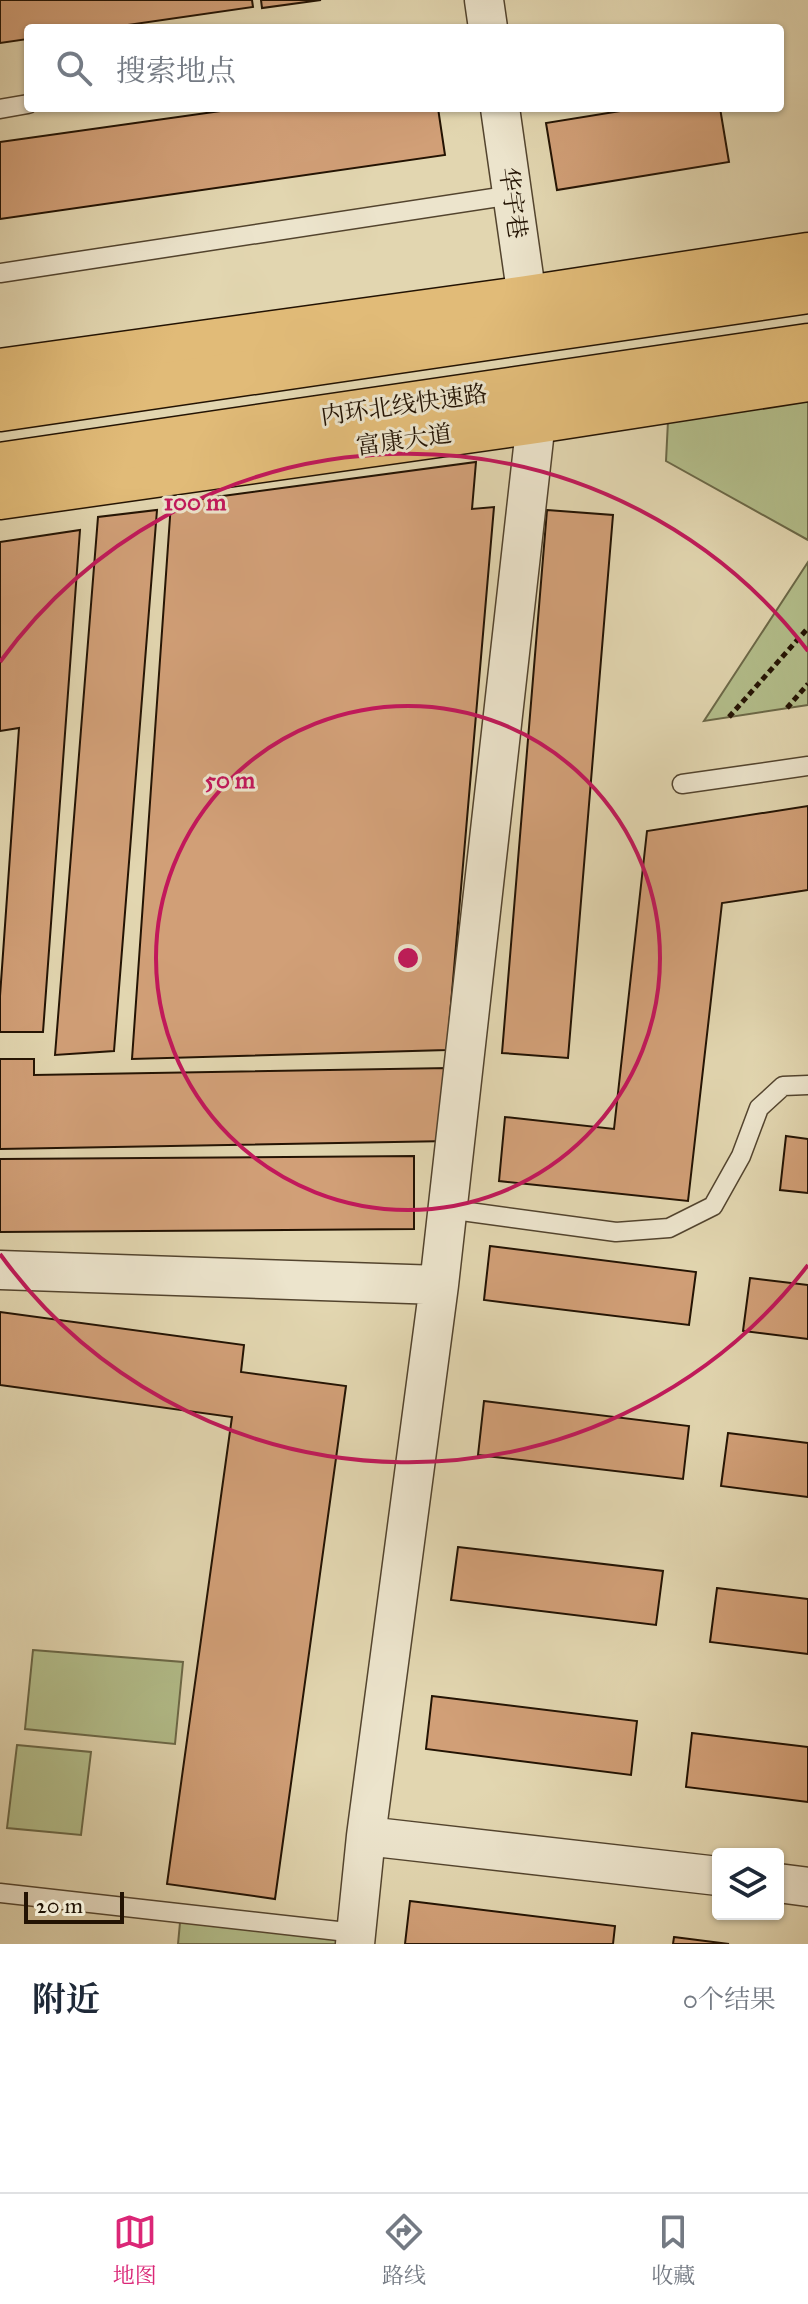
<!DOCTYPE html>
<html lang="zh">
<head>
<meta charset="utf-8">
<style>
	:root { --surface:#fff; --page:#f2f2f3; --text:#1f2937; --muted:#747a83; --line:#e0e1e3; --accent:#db2777 }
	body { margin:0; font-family:"IM FELL Great Primer","Noto Serif SC",serif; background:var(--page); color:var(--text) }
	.controls { position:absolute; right:24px; bottom:24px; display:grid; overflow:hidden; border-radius:8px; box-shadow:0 2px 6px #0004 }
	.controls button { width:72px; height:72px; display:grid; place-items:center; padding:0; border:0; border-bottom:2px solid var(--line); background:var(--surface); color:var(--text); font:40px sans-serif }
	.scale { position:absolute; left:24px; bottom:20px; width:100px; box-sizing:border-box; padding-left:8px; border:4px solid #231303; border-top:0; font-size:22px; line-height:28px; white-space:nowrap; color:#231303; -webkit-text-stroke:6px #ece4cc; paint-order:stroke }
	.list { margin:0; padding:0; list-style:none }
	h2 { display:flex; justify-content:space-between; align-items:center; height:104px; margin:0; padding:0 32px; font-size:34px }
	h2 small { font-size:26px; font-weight:400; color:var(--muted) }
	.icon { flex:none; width:44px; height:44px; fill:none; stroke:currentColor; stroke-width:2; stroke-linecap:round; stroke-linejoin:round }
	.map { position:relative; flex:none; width:808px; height:1944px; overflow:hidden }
	.search { position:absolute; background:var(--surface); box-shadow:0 2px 6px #0004; left:24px; right:24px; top:24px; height:88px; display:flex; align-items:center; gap:20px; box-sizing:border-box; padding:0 28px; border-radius:8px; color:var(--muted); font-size:30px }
	.sheet { height:248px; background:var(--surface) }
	nav { display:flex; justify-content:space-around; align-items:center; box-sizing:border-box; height:112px; border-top:2px solid var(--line); background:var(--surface); font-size:22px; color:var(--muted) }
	nav a { display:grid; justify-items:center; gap:4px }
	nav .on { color:var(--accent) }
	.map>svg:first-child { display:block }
</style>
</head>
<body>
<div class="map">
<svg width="808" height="1944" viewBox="0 0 808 1944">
	<rect width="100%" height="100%" fill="#e2d6b0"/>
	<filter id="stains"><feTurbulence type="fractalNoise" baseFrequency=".0025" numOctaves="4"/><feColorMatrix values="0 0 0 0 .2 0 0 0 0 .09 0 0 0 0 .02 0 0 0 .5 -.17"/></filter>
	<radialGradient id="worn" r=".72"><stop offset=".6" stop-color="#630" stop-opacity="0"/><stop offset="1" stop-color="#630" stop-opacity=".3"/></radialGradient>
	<!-- green -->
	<path fill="#b3be8b" stroke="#6b6847" stroke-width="2" d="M808,379V540L666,461L669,401Z
		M808,562V705L704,721Z
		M33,1650L183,1662L175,1744L25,1729Z
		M17,1745L91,1752L81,1835L7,1828Z
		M181,1912L356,1933L355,1944H178Z"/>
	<!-- building -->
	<path fill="#d19f77" stroke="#231303" stroke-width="2" d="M0,0H252L253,7L107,28H28V39L0,43Z
		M261,0H321L262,8Z
		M242,108H438L445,155L0,219V142Z
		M639,108H720L729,162L557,190L546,123Z
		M476,462L472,509L494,507L447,1050L132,1059L171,503Z
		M157,510L114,1051L55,1055L98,517Z
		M547,510L613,515L568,1058L502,1053Z
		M80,530L43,1032H0V996L19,728L0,731V542Z
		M808,806V890L722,903L688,1201L499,1181L505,1117L614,1129L647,831Z
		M0,1059H34V1075L449,1068L450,1141L0,1149Z
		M786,1136L808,1139V1193L780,1190Z
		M414,1156V1229L0,1232V1159Z
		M490,1246L696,1272L689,1325L484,1300Z
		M750,1278L808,1285V1339L743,1331Z
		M0,1312L244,1345L241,1372L346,1386L275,1899L167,1884L232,1417L0,1385Z
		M484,1401L689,1426L683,1479L478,1455Z
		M728,1433L808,1443V1497L721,1486Z
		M458,1547L663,1571L656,1625L451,1600Z
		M717,1588L808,1599V1654L710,1642Z
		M432,1696L637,1721L631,1775L426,1749Z
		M692,1733L808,1747V1802L686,1787Z
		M410,1901L615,1926L613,1944H405Z
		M674,1937L729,1944H673Z"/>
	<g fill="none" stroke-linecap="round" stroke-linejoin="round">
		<defs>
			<path id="lane" d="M0,109L28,104
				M0,273L512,195
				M682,784L808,766
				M447,1209L616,1232L669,1228L713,1206L741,1156L759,1108L783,1086L808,1085
				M0,1893L356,1933"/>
			<path id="street" d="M484,0L488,28
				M500,108L527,298
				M0,1270L439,1285
				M366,1836L718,1876
				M778,1883L808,1887
				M355,1944L366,1836L439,1285L536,421"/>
			<path id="primary" d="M0,371L527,298L808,255
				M0,497L536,421L808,379"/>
			<path id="highway" d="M0,409L808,291
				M0,465L808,346"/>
		</defs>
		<!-- lane casing -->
		<use href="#lane" stroke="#53442e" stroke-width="21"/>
		<!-- street casing -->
		<use href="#street" stroke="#53442e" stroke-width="41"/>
		<!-- primary casing -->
		<use href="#primary" stroke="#231303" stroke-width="47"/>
		<!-- highway casing -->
		<use href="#highway" stroke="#231303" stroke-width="47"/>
		<!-- path -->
		<path stroke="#231303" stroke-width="5" stroke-dasharray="6 4" stroke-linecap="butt" d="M787,708L808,684
			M729,717L808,628"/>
		<!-- lane -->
		<use href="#lane" stroke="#ece4cc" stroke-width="18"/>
		<!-- street -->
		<use href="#street" stroke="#ece4cc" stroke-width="38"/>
		<!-- primary -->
		<use href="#primary" stroke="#e1bb78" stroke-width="44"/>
		<!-- highway -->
		<use href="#highway" stroke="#e1bb78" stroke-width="44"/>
	</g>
	<!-- distance rings -->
	<g fill="none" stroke="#c2185b" stroke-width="4">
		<circle cx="408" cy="958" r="252"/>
		<path d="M808 1265A504 504 0 0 1 0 1254M0 662A504 504 0 0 1 808 651"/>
	</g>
	<g text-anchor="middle" stroke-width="6" stroke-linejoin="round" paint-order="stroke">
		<!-- street labels -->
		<g font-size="24" fill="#231303" stroke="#ece4cc">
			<text transform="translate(513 203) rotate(82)" y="8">华宇巷</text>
			<text transform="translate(404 405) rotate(-8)" y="8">内环北线快速路</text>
			<text transform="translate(404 440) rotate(-8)" y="8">富康大道</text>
		</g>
	</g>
	<circle cx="408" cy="958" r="12" fill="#c2185b" stroke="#ece4cc" stroke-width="4"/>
	<g font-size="24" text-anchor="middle" font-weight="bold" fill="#c2185b" stroke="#ece4cc" stroke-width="6" stroke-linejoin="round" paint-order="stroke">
		<text x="195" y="510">100 m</text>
		<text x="230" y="788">50 m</text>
	</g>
	<rect width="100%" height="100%" filter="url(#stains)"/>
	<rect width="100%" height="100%" fill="url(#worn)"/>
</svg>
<div class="controls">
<button><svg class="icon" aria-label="layers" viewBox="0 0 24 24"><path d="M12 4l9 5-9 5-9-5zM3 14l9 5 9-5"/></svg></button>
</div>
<div class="scale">20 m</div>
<div class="search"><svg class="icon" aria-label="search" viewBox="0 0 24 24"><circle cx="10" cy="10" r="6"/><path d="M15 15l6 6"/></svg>搜索地点</div>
</div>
<section class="sheet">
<h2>附近<small>0个结果</small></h2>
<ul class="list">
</ul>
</section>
<nav>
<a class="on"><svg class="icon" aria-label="map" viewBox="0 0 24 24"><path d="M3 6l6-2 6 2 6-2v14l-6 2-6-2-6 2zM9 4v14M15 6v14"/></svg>地图</a>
<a><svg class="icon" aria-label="directions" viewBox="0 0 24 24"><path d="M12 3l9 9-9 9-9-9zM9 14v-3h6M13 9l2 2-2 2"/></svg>路线</a>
<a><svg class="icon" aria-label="saved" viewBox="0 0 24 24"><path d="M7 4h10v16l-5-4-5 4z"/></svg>收藏</a>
</nav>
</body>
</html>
